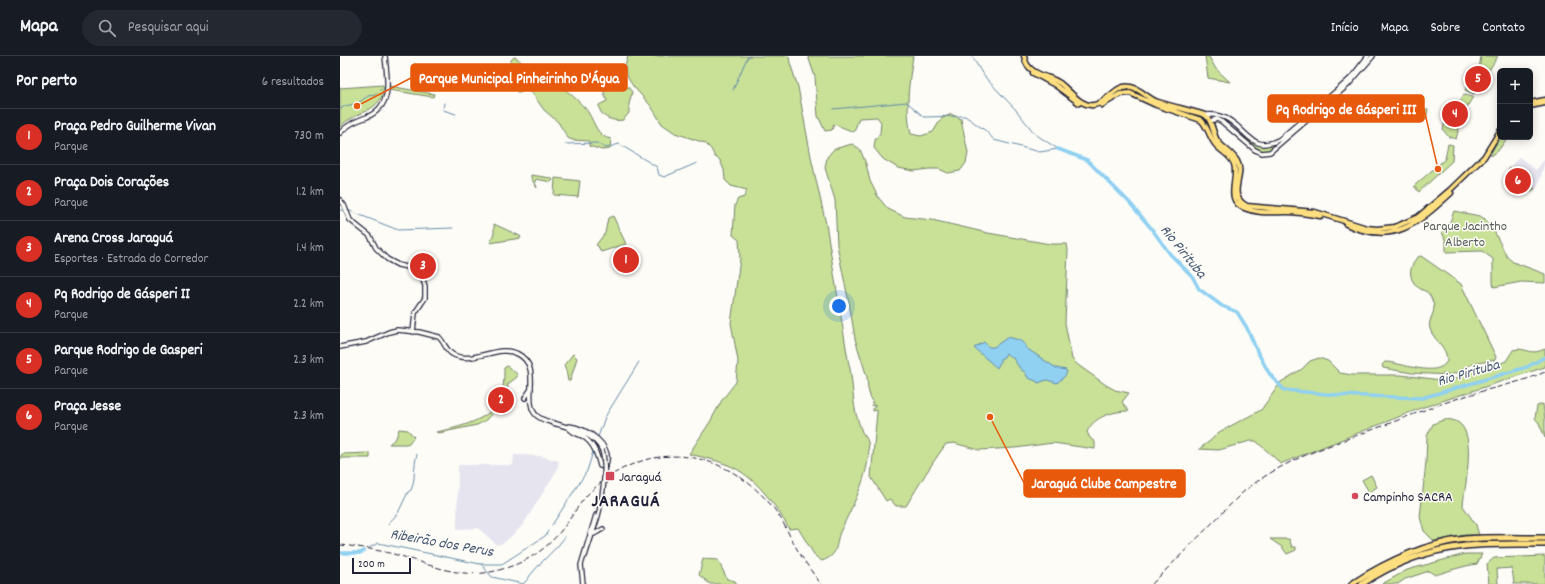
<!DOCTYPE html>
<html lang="pt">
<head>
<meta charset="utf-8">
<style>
	:root { --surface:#171b24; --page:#242831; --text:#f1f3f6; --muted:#9ea1a6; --line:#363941; --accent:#d93025 }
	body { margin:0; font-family:Dekko,sans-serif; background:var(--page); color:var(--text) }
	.controls { position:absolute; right:12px; top:12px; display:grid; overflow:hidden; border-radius:6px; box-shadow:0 2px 10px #0003 }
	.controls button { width:36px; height:36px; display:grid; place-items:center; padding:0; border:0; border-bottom:1px solid var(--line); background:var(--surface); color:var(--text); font:20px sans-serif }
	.scale { position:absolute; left:12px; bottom:10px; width:59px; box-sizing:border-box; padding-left:4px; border:2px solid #22223b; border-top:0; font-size:11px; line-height:14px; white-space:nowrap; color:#22223b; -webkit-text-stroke:3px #fdfcf7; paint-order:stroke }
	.you { position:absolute; left:499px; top:250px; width:14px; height:14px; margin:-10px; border:3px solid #fff; border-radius:50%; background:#1a73e8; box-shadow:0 0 0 6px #1a73e833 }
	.badge { display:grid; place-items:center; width:26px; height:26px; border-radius:50%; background:var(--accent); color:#fff; font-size:13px; font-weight:700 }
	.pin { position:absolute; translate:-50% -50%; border:2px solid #fff; box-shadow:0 1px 4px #0006 }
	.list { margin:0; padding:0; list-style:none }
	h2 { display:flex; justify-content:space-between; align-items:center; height:52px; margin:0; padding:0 16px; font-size:17px }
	h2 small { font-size:13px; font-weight:400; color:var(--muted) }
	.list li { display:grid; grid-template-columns:26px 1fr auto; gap:12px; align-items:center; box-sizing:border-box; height:56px; padding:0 16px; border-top:1px solid var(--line) }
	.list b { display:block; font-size:15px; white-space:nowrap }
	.list p { margin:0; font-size:13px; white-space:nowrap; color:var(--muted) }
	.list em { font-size:13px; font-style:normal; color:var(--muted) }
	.icon { flex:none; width:22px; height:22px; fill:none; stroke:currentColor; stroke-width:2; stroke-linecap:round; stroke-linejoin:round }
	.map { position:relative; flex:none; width:1205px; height:528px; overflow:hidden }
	header { display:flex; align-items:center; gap:24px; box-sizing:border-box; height:56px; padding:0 20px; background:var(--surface); border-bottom:1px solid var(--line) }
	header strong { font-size:19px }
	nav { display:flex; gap:22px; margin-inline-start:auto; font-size:14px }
	.search { width:280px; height:36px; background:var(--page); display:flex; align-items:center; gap:10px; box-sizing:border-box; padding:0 14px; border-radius:22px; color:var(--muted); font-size:15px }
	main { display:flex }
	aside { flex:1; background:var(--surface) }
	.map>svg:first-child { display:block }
</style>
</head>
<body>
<header>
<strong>Mapa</strong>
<div class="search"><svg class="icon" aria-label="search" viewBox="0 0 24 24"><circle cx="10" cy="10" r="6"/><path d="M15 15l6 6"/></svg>Pesquisar aqui</div>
<nav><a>Início</a><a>Mapa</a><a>Sobre</a><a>Contato</a></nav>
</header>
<main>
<aside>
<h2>Por perto<small>6 resultados</small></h2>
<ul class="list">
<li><span class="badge">1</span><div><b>Praça Pedro Guilherme Vivan</b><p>Parque</p></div><em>730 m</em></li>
<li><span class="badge">2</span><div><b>Praça Dois Corações</b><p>Parque</p></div><em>1.2 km</em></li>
<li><span class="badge">3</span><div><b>Arena Cross Jaraguá</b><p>Esportes · Estrada do Corredor</p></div><em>1.4 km</em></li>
<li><span class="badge">4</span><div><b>Pq Rodrigo de Gásperi II</b><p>Parque</p></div><em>2.2 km</em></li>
<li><span class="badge">5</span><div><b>Parque Rodrigo de Gasperi</b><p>Parque</p></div><em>2.3 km</em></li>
<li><span class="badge">6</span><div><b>Praça Jesse</b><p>Parque</p></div><em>2.3 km</em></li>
</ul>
</aside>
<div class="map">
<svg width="1205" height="528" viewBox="0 0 1205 528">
	<rect width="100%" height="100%" fill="#fdfcf7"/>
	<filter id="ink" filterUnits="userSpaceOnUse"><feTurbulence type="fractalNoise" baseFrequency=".025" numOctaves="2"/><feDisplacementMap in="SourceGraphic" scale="8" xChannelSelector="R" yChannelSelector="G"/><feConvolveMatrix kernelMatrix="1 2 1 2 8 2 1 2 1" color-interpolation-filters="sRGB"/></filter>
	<g filter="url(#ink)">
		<!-- built -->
		<path fill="#e6e4ef" d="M1179,101L1196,114L1204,104L1205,105L1201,120L1197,132L1195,133L1170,111Z
			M174,399L201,400L219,405L217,414L183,469L165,486L157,489L138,472L117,473L118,409H173Z"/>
		<!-- green -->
		<path fill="#c8e197" stroke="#758269" d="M288,0H449L450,7L458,31L472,106L486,168L508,304C513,322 512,340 516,358C518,364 520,371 522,376C524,379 527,382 528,386C533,412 512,451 501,474C494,488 501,498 482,505L475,500L458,472L449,473C436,449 414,419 388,409C376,404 362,401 349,398L370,366L382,344L396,326L398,305L391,267L400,203L399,184L393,179L395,149L398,143L404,141L407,134L391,130L385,124L384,114L380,104L375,101L371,93L365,87L335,77L322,68L311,50L293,30L286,19L285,10Z
			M468,0H573C569,25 565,53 571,78L581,80L593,76L601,63L611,58L621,63L628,97L626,107L620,115L608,117L599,113H589L574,115L558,112L543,103L534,92L535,84L540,77L541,66L537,61L519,62L514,76L494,68L492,74L485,75L478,60L475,21Z
			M865,0L869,1L876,13L890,26L868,22Z
			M1141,0H1158L1134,38L1125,34L1139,14Z
			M174,1C183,3 183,14 190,19C197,23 204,22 211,24C218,26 244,49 248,56C255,67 257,81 271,83L270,93L262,94L249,90V85L232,84L228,82L218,66L204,54L192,37L176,19L171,8V4Z
			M168,14L184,34L179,38L163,17Z
			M269,27H272L279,33L288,31L292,36L289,48V57L283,64C273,66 259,61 259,49L267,45L264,37V31Z
			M43,29C46,56 12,56 0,71V32Z
			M49,30L94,38L93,41L49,34Z
			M1124,39L1133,41C1124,54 1120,68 1116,83L1109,81L1103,74L1107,53L1118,47Z
			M1057,52L1088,53L1086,64C1077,64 1063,60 1057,52Z
			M867,60L882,62L893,67L909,83L918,87L940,84L941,85C938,89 933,93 929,95C910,100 898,65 880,63C877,62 873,64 871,64Z
			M1160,81H1168L1158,95L1151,100V97Z
			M512,88L520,93L526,108L530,125L538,141L548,153L565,161L592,164L648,177L710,188H727L728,194L725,267L732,303L738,309L766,329L775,334L789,337L782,346L789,355C774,355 754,360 747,376L750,382L755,386V393L713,387L675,392L639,394L614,387L606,388C591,408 579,429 566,450H556L550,443L546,445L531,421L537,356V354L533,355V352L535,351V349L532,350V346H533L531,344L528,333L527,321L515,283L510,252L497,189L495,144L485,112L487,101L494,93Z
			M1108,88L1113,89L1112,105L1079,136L1074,130L1105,103Z
			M1170,111V112L1195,133C1182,142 1160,125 1170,111Z
			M191,119L211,122L213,124L211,126L196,123L195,126L197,132L191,122Z
			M215,122L240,125L238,141L214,139Z
			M1114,155L1140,160L1145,163L1152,171L1167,201L1173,206L1205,218V227L1181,226L1154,231L1153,228V203L1142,195L1106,196V186L1102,176L1110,166Z
			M273,160L286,188L261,196L258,190L256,189L265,177L268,162Z
			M154,168L180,180L181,182L150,187L154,177Z
			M282,193H296L291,210L288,215L278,213Z
			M1081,200L1121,228L1156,301L1155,304L1132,308L1116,317L1109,319L1072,317L1043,312L1042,309L1045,306C1060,306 1098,323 1107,305C1107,290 1094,285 1090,273C1087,263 1097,257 1093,247C1092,243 1090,239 1087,236C1084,234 1081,234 1079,232C1071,226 1068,217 1073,208C1075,204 1076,201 1081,200Z
			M1178,293C1191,294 1191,299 1205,293V311L1081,352L940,408L937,404L916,385H910L879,394L859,393L870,385L879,376L921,354L941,326L962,313L970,305L979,302L988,305L1000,317L1012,319H1061L1101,324H1113L1140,310L1161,307L1166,305L1173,294Z
			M233,298L237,302L230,325H228L226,314L224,309Z
			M167,310L177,318V321L168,328L167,337L162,346L145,365L137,369L99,377L96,376C117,372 153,364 161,340C164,331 164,321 164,312Z
			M1203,348L1205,364V382L1199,367L1195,362L1197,350Z
			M1103,364C1106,364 1109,363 1112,364C1140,369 1124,431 1123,450L1136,469L1139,479H1125L1094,485L1084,475L1080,461L1086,406L1087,380L1093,368Z
			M59,373L68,374L74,381L68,388H49L56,382Z
			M30,397V402H0L2,398Z
			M1031,419L1037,431L1029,436L1022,424Z
			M930,483H949L952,491H956V494L947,498L942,491Z
			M1125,498H1142L1137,508C1122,510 1109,515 1095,519L1089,515L1065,523L1058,528H1042L1067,514Z
			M1205,500V528H1174L1172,512L1157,513L1158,528H1149L1147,508L1154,502Z
			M363,503L378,504L387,523L395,525L397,528H370L359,519Z"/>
		<!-- water -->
		<path fill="#90d0f1" stroke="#648aa8" d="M668,281L679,284L685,288L686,292L716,312L726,314L727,316L725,320L717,327L707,324L698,327L696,325L688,322L685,316L681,314L672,301H670L666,297L664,301L660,303V306L657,312L634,292L644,286L649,291H654Z"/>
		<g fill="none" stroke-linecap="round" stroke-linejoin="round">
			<!-- stream -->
			<path stroke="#648aa8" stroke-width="1" d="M632,0L643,19L676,54L695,78L718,93
				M393,34L407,2L410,0
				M104,47L103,54L116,58
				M0,53L5,50L18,47L28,40L35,39L42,32
				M493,53L567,46L584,61L625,60L646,75L654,84L700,96L718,93
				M225,88L256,87L266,92L279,88L317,111L319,119L324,121L357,107
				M0,154L10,155L58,174L113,172
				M258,381L265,361L299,306
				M48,468L58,457L68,436L71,434C76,423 73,410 77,398
				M212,469L247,415L253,396
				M29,492L38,487L140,508H162L205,480L208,475
				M141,508L152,521L183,528
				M183,528C188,524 189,520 193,516C203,503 216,494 225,481"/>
			<!-- river -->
			<path stroke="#90d0f1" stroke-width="3.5" d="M718,93L747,104L789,146L811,172L830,198L852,220L859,233L882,250L897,256L907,272L917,295L929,317L936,325
				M938,327L944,334L997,339L1082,342L1187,311L1205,301
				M0,497H20L24,495"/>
			<defs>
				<path id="secondary" d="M865,59C874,58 885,60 892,66C909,78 915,97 940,83L1002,30L1011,22L1028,0
					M870,65L877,63L881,65L915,94L922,97L930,96L1008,29L1033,0
					M0,77C8,68 16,65 27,61C54,49 47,24 45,0
					M0,144L4,149L10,164L30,180L36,192L47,203L58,209L76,213L81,218L85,230V242L75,257L73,276
					M0,291L26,286L49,276L57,274L79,276L99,281C104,286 106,294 112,298C133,310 158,287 178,298C203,311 182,344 196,359C201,364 207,365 213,367C230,372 253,376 262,394
					M185,342L191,333
					M228,371C231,376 237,378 242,380C254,387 257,398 260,410L265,411C275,390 247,372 229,370
					M254,478L263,473
					M245,500L258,460
					M243,528L241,509L256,459"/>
				<path id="primary" d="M684,0C685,5 687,10 691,13C700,21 713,21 721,28C730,35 741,51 754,49C768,47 776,27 791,31C801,33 808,43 818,46C833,51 850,54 865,59C873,65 872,76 877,84C882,92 892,96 897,105C906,120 885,138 907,150L975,156L1027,172L1037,173L1055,171L1078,161L1110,134L1144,101L1160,75
					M693,17L715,29L739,47
					M1190,47L1205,44
					M762,49L780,38L790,37L816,49L861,64C868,71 869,80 875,88C880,95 891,99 894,108C899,123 884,144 904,152C918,158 932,156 947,156C958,156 969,158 980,160
					M1190,50L1205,47
					M1006,168C1053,190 1077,168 1111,137"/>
				<path id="highway" d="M1012,528C1046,506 1084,488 1125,483C1151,481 1179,482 1205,482
					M1022,528C1053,507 1088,494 1125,490C1151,487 1179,488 1205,488"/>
			</defs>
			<!-- secondary casing -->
			<use href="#secondary" stroke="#22223b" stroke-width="6"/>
			<!-- primary casing -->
			<use href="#primary" stroke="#22223b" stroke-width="7"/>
			<!-- highway casing -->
			<use href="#highway" stroke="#22223b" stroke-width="8"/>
			<!-- secondary -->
			<use href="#secondary" stroke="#fdfcf7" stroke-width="3.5"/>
			<!-- primary -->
			<use href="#primary" stroke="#fedf80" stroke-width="4"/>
			<!-- highway -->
			<use href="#highway" stroke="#fedf80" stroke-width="5"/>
			<!-- rail -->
			<path stroke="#22223b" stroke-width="1" stroke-dasharray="6 3" stroke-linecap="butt" d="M0,489C24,491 48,496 71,503C100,513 128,523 159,514C189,506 209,492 227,467C234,457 240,447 248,438C305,382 381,390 431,449C441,460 447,475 454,488C462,502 471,515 481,528
				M812,528L901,438C938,406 983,392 1029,375C1062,363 1095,349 1129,339C1155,331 1180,327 1205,316"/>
			<defs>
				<path id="secondary-bridge" d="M258,460C263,441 267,412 262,394"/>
			</defs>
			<!-- secondary-bridge casing -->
			<use href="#secondary-bridge" stroke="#22223b" stroke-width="6" stroke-linecap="butt"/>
			<!-- secondary-bridge -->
			<use href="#secondary-bridge" stroke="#fdfcf7" stroke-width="3.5"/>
		</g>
	</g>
	<!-- markers -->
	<g fill="#d1495b" stroke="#fdfcf7" stroke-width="1.5">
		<rect x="265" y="415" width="10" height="10" rx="2"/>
		<circle cx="1015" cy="440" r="4"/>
	</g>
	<g text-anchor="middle" stroke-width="3" stroke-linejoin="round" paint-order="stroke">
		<!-- park labels -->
		<g font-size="14" fill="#545b57" stroke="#fdfcf7">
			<text x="1125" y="174">Parque Jacintho<tspan x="1125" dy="16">Alberto</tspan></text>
		</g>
		<!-- poi labels -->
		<g font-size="14" fill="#22223b" stroke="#fdfcf7" text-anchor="start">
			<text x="279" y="425">Jaraguá</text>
			<text x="1023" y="445">Campinho SACRA</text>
		</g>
		<!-- water labels -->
		<g font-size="15" font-style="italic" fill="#435672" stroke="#fdfcf7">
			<text transform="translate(844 195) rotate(51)" y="5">Rio Pirituba</text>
			<text transform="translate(1128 316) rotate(-16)" y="5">Rio Pirituba</text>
			<text transform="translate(102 486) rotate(10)" y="5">Ribeirão dos Perus</text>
		</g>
		<!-- district labels -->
		<g font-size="18" font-weight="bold" letter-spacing="1" fill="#22223b" stroke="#fdfcf7">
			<text x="286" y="450">JARAGUÁ</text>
		</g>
	</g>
	<!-- callouts -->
	<path fill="none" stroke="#e8590c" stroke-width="1.5" d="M17 50L71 22M1098 113L1084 53M650 361L684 427"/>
	<g fill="#e8590c" stroke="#fdfcf7" stroke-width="1.5">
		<circle cx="17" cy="50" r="4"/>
		<circle cx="1098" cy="113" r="4"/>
		<circle cx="650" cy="361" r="4"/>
	</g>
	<g fill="#e8590c" stroke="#e8590c" stroke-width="1.5">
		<rect x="71" y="8" width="216" height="27" rx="4"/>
		<rect x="928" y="39" width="156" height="27" rx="4"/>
		<rect x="684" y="414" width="161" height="27" rx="4"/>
	</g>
	<g font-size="15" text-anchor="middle" font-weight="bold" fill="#fff">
		<text x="179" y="27">Parque Municipal Pinheirinho D'Água</text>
		<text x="1006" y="58">Pq Rodrigo de Gásperi III</text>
		<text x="764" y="432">Jaraguá Clube Campestre</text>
	</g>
</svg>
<div class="controls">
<button>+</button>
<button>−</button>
</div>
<div class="scale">200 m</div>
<div class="you"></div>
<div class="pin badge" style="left:286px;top:204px">1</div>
<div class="pin badge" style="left:161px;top:344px">2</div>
<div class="pin badge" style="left:83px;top:210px">3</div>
<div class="pin badge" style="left:1115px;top:58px">4</div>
<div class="pin badge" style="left:1138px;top:23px">5</div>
<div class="pin badge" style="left:1178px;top:125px">6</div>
</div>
</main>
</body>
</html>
